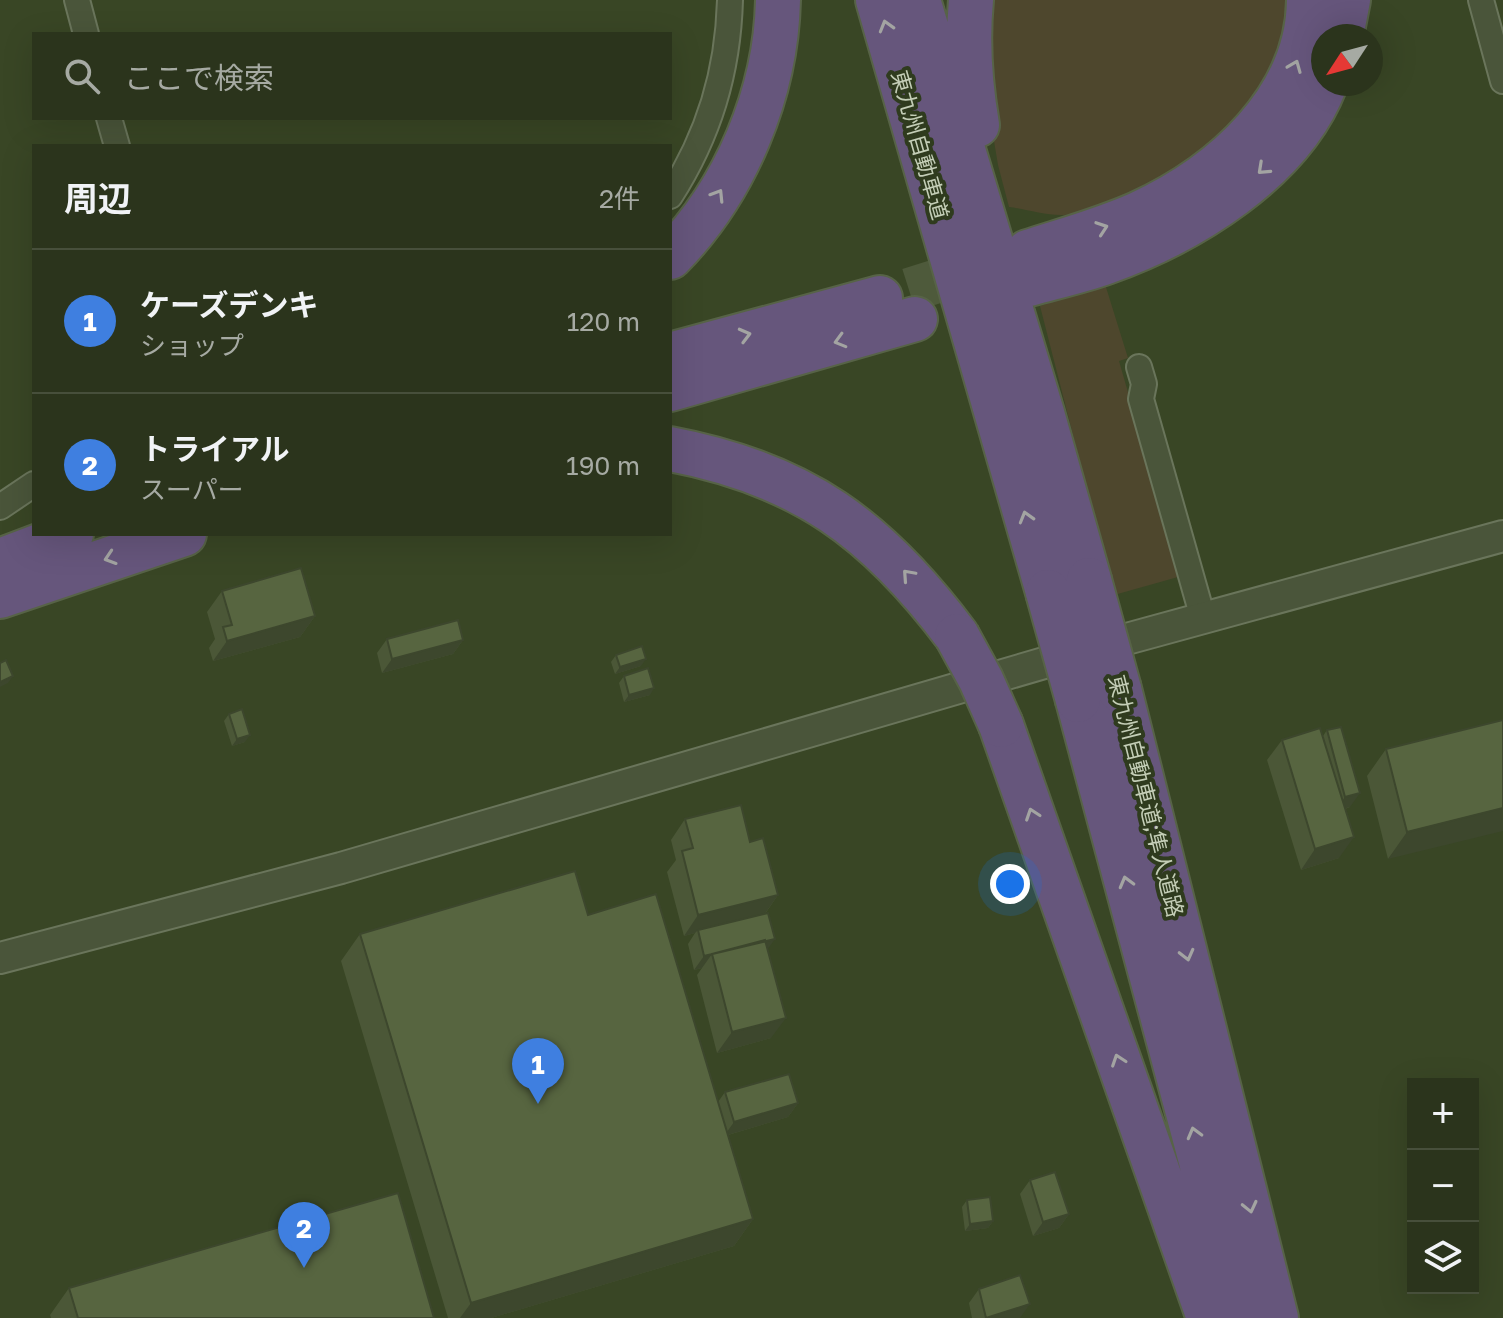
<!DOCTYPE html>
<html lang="ja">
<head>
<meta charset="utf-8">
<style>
	:root { --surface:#2b341c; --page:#373f29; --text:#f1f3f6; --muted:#a6aaa3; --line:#474f3b; --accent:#bca0f2 }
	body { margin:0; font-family:"Golos Text","Noto Sans JP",sans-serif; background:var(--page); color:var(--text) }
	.controls { position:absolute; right:24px; bottom:24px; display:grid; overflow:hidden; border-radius:0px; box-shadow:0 8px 32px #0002 }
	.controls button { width:72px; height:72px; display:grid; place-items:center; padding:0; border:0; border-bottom:2px solid var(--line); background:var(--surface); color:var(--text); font:40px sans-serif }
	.compass { position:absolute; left:1311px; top:24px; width:72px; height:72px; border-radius:50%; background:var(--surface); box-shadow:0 8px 32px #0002; rotate:234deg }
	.you { position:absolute; left:1010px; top:884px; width:28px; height:28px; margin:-20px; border:6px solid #fff; border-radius:50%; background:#1a73e8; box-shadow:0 0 0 12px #1a73e833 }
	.badge { display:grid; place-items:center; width:52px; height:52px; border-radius:50%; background:var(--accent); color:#fff; font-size:26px; font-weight:700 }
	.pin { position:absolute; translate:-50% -66px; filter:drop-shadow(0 2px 4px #0008) }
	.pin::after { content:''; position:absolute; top:42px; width:28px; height:24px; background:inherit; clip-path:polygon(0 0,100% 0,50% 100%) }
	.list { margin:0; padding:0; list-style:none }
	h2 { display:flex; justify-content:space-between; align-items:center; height:104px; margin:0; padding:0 32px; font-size:34px }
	h2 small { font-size:26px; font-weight:400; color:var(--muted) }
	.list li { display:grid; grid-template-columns:52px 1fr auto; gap:24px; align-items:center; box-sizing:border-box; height:144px; padding:0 32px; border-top:2px solid var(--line) }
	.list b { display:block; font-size:30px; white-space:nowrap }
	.list p { margin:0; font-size:26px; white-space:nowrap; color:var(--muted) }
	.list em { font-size:26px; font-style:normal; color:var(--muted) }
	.icon { flex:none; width:44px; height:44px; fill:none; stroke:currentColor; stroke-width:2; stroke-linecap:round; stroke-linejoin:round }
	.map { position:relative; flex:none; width:1503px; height:1318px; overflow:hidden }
	.search { position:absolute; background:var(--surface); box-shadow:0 8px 32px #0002; left:32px; top:32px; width:640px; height:88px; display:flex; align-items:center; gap:20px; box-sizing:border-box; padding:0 28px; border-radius:0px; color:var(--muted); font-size:30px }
	.panel { position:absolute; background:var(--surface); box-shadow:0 8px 32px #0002; left:32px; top:144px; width:640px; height:392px; border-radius:0px }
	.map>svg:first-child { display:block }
</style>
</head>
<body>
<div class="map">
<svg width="1503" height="1318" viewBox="0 0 1503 1318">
	<rect width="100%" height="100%" fill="#394625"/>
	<!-- green -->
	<path fill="#4e472d" d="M989,0H1288C1286,21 1284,40 1275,60C1242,130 1143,209 1064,215C1047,216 1026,209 1009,207L998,165L991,123Z
		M1105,284L1128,358L1119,361L1176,559L1178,577L1114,595L1040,306Z"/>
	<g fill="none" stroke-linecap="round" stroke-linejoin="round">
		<!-- motorway-tunnel -->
		<path stroke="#4e5a3b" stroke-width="44" stroke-dasharray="44 22" stroke-linecap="butt" d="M909,290L994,263"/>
		<defs>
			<path id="minor" d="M77,0L86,34
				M1481,0L1503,81
				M109,118L117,146
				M670,196C709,135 728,72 730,0
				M1139,367L1144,384L1141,399L1203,618
				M0,507L34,484"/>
			<path id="tertiary" d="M0,958L341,868L1123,640L1503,536"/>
			<path id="motorway" d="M878,0L1048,592
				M918,0L1042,413L1089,580
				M971,0C967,42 970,84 977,125
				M1341,36L1348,0
				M1028,252C1065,240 1102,230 1138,214C1223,175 1308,100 1309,0
				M670,257C736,190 776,93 778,0
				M1029,284C1054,277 1081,271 1106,262C1190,232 1291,171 1325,84
				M670,355L880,298
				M670,389L915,319
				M670,449C802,474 877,529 957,636
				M0,561L71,534
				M0,596L184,534
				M1119,689L1276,1318
				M1078,700L1201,1161L1237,1318
				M1001,725L1209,1318"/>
		</defs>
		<!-- minor casing -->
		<use href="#minor" stroke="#6a755b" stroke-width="28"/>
		<!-- tertiary casing -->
		<use href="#tertiary" stroke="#6a755b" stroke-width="34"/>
		<!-- motorway casing -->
		<use href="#motorway" stroke="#576347" stroke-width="48"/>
		<!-- minor -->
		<use href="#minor" stroke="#4a553a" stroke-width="24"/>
		<!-- tertiary -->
		<use href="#tertiary" stroke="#4a553a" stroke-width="30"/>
		<!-- motorway -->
		<use href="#motorway" stroke="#66567c" stroke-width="44"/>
		<defs>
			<path id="motorway-bridge" d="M1089,580L1119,689
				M1048,592L1078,700
				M957,636L981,680L1001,725"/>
		</defs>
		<!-- motorway-bridge casing -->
		<use href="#motorway-bridge" stroke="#576347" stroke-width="48" stroke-linecap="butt"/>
		<!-- motorway-bridge -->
		<use href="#motorway-bridge" stroke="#66567c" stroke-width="44"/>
	</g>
	<!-- wall -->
	<path fill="#4b5737" d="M222,591L315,616L300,637L213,661L209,648L215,639L207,612Z
		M387,639L463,640L453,654L382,673L377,653Z
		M616,655L641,666L615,674L611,662Z
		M624,676L650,695L624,702L619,683Z
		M229,714L245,742L232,746L224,721Z
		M1503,720L1388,859L1367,776L1386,749Z
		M1327,730L1350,807L1345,809L1339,858L1301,870L1267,760L1282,740L1323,736Z
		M685,819L750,842L778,895L765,914L767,949L771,1038L717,1053L697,975L702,968L694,970L688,944L695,933L684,936L667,872L676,860L671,840Z
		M588,915L718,1102L725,1092L798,1103L788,1117L728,1135L753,1219L734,1246L491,1318H448L341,961L360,934Z
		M1030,1180L1069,1214L1059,1228L1033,1236L1020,1194Z
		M967,1200L993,1221L988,1228L965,1231L962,1207Z
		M69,1288L434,1318H51L50,1315Z
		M979,1289L1020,1318H972L969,1303Z"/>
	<!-- shaded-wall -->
	<path fill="#3d472d" d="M315,616L300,637L213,661L227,641Z
		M463,640L453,654L382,673L392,659Z
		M646,659L641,666L615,674L620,667Z
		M13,676L8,683L0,687V682Z
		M654,688L650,695L624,702L629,695Z
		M250,735L245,742L232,746L237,739Z
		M1360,793L1350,807L1335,811L1345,797Z
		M1503,808V831L1388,859L1407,832Z
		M1354,837L1339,858L1301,870L1315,849Z
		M778,895L764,915L698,930L695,933L684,936L698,915Z
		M775,939L765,953L712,954L702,968L694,970L704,956Z
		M786,1018L771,1038L717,1053L732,1032Z
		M798,1103L788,1117L724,1136L734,1122Z
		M1069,1214L1059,1228L1033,1236L1043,1222Z
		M753,1219L734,1246L491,1318H460L471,1303Z
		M993,1221L988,1228L965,1231L970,1224Z
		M1030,1304L1020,1318H988Z"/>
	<!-- building -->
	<path fill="#576540" stroke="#3d472d" stroke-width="2" d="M301,568L315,616L227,641L223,627L232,625L222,591Z
		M458,620L463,640L392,659L387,639Z
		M642,646L646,659L620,667L616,655Z
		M6,660L13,676L0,682V663Z
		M648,668L654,688L629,695L624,676Z
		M242,709L250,735L237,739L229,714Z
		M1503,720V808L1407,832L1386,749Z
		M1341,727L1360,793L1345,797L1327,730Z
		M1320,728L1354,837L1315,849L1282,740Z
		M741,805L750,842L763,838L778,895L698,915L682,851L693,848L685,819Z
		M575,871L588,915L656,894L753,1219L471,1303L360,934Z
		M768,913L775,939L704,956L698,930Z
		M765,940L786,1018L732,1032L712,954Z
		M789,1074L798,1103L734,1122L725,1092Z
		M1055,1172L1069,1214L1043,1222L1030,1180Z
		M398,1193L434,1318H78L69,1288Z
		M990,1197L993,1221L970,1224L967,1200Z
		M1020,1275L1030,1304L986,1318L979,1289Z"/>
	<!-- one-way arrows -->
	<defs><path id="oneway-chevron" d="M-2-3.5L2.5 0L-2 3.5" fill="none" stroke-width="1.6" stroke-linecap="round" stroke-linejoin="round" transform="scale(2)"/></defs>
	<g stroke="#a3a4a2">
		<use href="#oneway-chevron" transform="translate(886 26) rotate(-106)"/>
		<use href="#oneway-chevron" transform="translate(1295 66) rotate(-68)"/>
		<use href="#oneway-chevron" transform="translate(1263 169) rotate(137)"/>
		<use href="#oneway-chevron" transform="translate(718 195) rotate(-58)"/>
		<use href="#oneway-chevron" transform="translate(1102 228) rotate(-19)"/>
		<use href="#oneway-chevron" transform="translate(745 335) rotate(-15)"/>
		<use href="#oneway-chevron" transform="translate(840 341) rotate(164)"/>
		<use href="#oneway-chevron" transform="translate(1026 517) rotate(-106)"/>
		<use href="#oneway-chevron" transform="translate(110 558) rotate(162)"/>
		<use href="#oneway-chevron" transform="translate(908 575) rotate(-132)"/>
		<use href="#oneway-chevron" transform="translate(1032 814) rotate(-109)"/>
		<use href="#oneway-chevron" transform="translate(1126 882) rotate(-105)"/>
		<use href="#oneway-chevron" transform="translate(1187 955) rotate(76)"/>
		<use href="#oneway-chevron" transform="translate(1118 1060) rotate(-109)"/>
		<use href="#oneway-chevron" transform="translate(1194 1133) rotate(-105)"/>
		<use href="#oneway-chevron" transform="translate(1250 1207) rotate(77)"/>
	</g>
	<g text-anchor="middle" stroke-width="8" stroke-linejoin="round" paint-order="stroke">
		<!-- street labels -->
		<g font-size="22" fill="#c4ceb7" stroke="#2f3b1e">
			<text transform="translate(920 145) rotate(74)" y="8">東九州自動車道</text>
			<text transform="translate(1146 796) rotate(76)" y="8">東九州自動車道;隼人道路</text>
		</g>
	</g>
</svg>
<div class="controls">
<button>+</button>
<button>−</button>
<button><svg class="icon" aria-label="layers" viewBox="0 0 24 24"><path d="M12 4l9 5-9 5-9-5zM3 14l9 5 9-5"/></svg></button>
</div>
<svg class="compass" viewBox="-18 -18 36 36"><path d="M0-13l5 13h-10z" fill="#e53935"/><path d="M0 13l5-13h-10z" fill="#a6aaa3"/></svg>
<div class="you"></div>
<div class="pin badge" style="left:538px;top:1104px;background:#3f7fe0">1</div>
<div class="pin badge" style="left:304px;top:1268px;background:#3f7fe0">2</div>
<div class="search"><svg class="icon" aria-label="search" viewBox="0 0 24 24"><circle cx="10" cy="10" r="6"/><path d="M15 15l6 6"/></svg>ここで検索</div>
<section class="panel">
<h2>周辺<small>2件</small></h2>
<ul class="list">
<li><span class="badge" style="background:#3f7fe0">1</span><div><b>ケーズデンキ</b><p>ショップ</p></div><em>120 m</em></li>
<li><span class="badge" style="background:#3f7fe0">2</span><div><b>トライアル</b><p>スーパー</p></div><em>190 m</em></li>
</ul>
</section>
</div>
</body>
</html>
